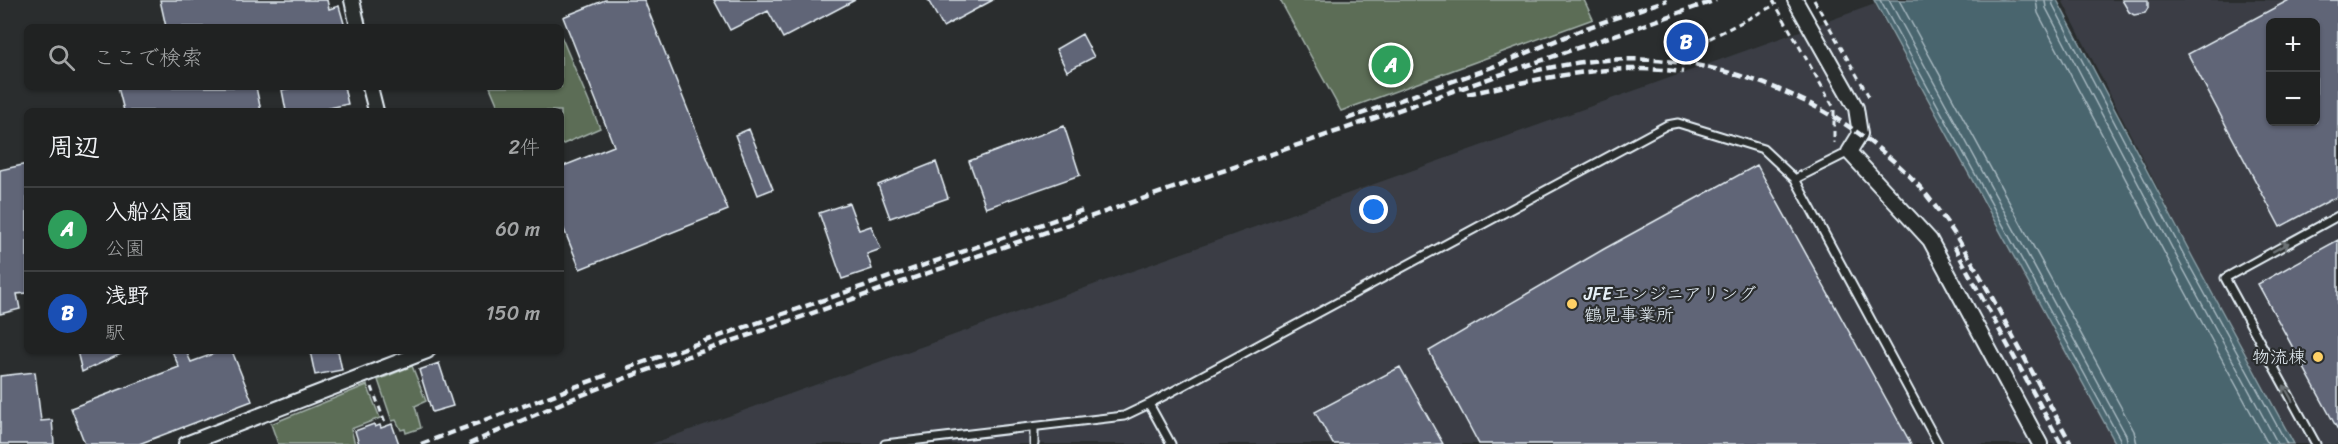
<!DOCTYPE html>
<html lang="ja">
<head>
<meta charset="utf-8">
<style>
	:root { --surface:#202222; --page:#2d2f2f; --text:#f1f3f6; --muted:#a2a4a5; --line:#3d3f40; --accent:#ffd166 }
	body { margin:0; font-family:Sriracha,"Klee One",sans-serif; background:var(--page); color:var(--text) }
	.controls { position:absolute; right:18px; top:18px; display:grid; overflow:hidden; border-radius:9px; box-shadow:0 2px 4px #0004 }
	.controls button { width:54px; height:54px; display:grid; place-items:center; padding:0; border:0; border-bottom:2px solid var(--line); background:var(--surface); color:var(--text); font:30px sans-serif }
	.you { position:absolute; left:1374px; top:210px; width:21px; height:21px; margin:-15px; border:4px solid #fff; border-radius:50%; background:#1a73e8; box-shadow:0 0 0 9px #1a73e833 }
	.badge { display:grid; place-items:center; width:39px; height:39px; border-radius:50%; background:var(--accent); color:#fff; font-size:20px; font-weight:700 }
	.pin { position:absolute; translate:-50% -50%; border:3px solid #fff; box-shadow:0 2px 6px #0006 }
	.list { margin:0; padding:0; list-style:none }
	h2 { display:flex; justify-content:space-between; align-items:center; height:78px; margin:0; padding:0 24px; font-size:26px }
	h2 small { font-size:20px; font-weight:400; color:var(--muted) }
	.list li { display:grid; grid-template-columns:39px 1fr auto; gap:18px; align-items:center; box-sizing:border-box; height:84px; padding:0 24px; border-top:2px solid var(--line) }
	.list b { display:block; font-size:22px; white-space:nowrap }
	.list p { margin:0; font-size:20px; white-space:nowrap; color:var(--muted) }
	.list em { font-size:20px; font-style:normal; color:var(--muted) }
	.icon { flex:none; width:33px; height:33px; fill:none; stroke:currentColor; stroke-width:2; stroke-linecap:round; stroke-linejoin:round }
	.map { position:relative; flex:none; width:2338px; height:444px; overflow:hidden }
	.search { position:absolute; background:var(--surface); box-shadow:0 2px 4px #0004; left:24px; top:24px; width:540px; height:66px; display:flex; align-items:center; gap:15px; box-sizing:border-box; padding:0 21px; border-radius:9px; color:var(--muted); font-size:22px }
	.panel { position:absolute; background:var(--surface); box-shadow:0 2px 4px #0004; left:24px; top:108px; width:540px; height:246px; border-radius:9px }
	.map>svg:first-child { display:block }
</style>
</head>
<body>
<div class="map">
<svg width="2338" height="444" viewBox="0 0 2338 444">
	<rect width="100%" height="100%" fill="#2a2d2e"/>
	<filter id="ink" filterUnits="userSpaceOnUse"><feTurbulence type="fractalNoise" baseFrequency=".0167" numOctaves="2"/><feDisplacementMap in="SourceGraphic" scale="12" xChannelSelector="R" yChannelSelector="G"/><feConvolveMatrix kernelMatrix="1 2 1 2 8 2 1 2 1" color-interpolation-filters="sRGB"/></filter>
	<g filter="url(#ink)">
		<!-- built -->
		<path fill="#3a3e44" fill-rule="evenodd" d="M2062,0H2338V444H2294L2203,277ZM2270,22H2316V122H2270Z
			M1875,4L2116,444H651Z"/>
		<!-- green -->
		<path fill="#5b6d57" stroke="#a2afa8" stroke-width="1.5" d="M1280,0H1584L1593,19L1341,111Z
			M561,36L600,128L561,145V111H500L490,87H561Z
			M412,366L426,401L415,406L421,428L406,433L405,429L401,430L396,420L392,421L378,380Z
			M367,385L380,418L351,429L355,444H278L271,424Z"/>
		<!-- water -->
		<path fill="#49656e" stroke="#899da5" stroke-width="1.5" d="M1874,0H2057L2193,258L2294,444H2116Z"/>
		<g fill="none" stroke-linecap="round" stroke-linejoin="round">
			<!-- shore -->
			<path stroke="#a8b9c1" stroke-width="1.5" d="M1880,0L2120,439L2121,444
				M1889,0L2126,435L2128,444
				M1899,0L2134,431L2137,444
				M2036,0L2038,13L2173,269L2268,444
				M2045,0L2046,8L2181,265L2278,444
				M2052,0L2053,5L2187,261L2287,444"/>
		</g>
		<!-- building -->
		<path fill="#606577" stroke="#e8f1f8" stroke-width="1.5" fill-rule="evenodd" d="M160,0H327L329,9L339,6L345,27H166Z
			M605,0H644L728,210L580,269L561,222V167L614,146L563,17Z
			M714,0H855L783,38L768,11L730,30Z
			M928,0H993L943,27Z
			M2122,0H2148V8L2145,13L2134,15L2129,12Z
			M2289,0H2338V196L2280,227L2188,54ZM2271,22H2316V122H2271Z
			M1082,34L1094,57L1067,71L1056,49Z
			M118,87H256L261,111H124Z
			M295,87H344L348,104L316,111H286L282,90Z
			M1064,126L1080,175L986,208L969,161Z
			M749,129L773,189L758,195L735,135Z
			M936,162L948,198L890,218L878,185Z
			M27,164V293L17,294L20,309L0,314V170Z
			M1757,165L1911,444H1479L1429,351L1604,249Z
			M849,203L859,230L871,226L881,249L867,254L872,269L842,279L819,213Z
			M2338,240V430L2258,284Z
			M77,351H127L82,372Z
			M172,351H186L191,362L221,351H232L252,401L139,444H85L71,408L179,367Z
			M310,351H338L342,370L315,375Z
			M439,363L453,406L432,412L419,370Z
			M1400,367L1443,444H1333L1315,412Z
			M35,372L41,421L52,420L54,444H0V376Z
			M374,424L375,427L380,425L381,428L392,424L399,444H359L355,431Z"/>
		<g fill="none" stroke-linecap="round" stroke-linejoin="round">
			<defs>
				<path id="lane" d="M1795,179L1938,444
					M1149,404L1171,444
					M1034,427V444
					M885,444L1124,416L1149,404L1667,125L1678,123L1763,149L1795,179L1849,152
					M2316,444L2225,278L2338,216"/>
				<path id="street" d="M352,0L358,27
					M1795,0L1856,108L1860,134L1849,152L1930,240L2040,444
					M370,87L376,111
					M186,444L427,351"/>
			</defs>
			<!-- lane casing -->
			<use href="#lane" stroke="#e8f1f8" stroke-width="11"/>
			<!-- street casing -->
			<use href="#street" stroke="#e8f1f8" stroke-width="18"/>
			<!-- path -->
			<path stroke="#e8f1f8" stroke-width="3" stroke-dasharray="6 4.5" stroke-linecap="butt" d="M1773,0L1834,108V143
				M1814,0L1871,100
				M1691,48L1775,5
				M372,387L386,426"/>
			<!-- lane -->
			<use href="#lane" stroke="#2a2d2e" stroke-width="7"/>
			<!-- street -->
			<use href="#street" stroke="#2a2d2e" stroke-width="14"/>
			<!-- rail -->
			<path stroke="#e8f1f8" stroke-width="4.5" stroke-dasharray="9 4.5" stroke-linecap="butt" d="M1534,71C1558,66 1582,61 1606,60C1698,54 1792,84 1865,138C1887,155 1908,172 1925,193C1956,232 1979,273 2002,316C2025,359 2048,401 2071,444
				M1467,94C1540,79 1607,62 1683,72
				M1347,119L1498,65L1586,28L1667,0
				M1954,246L2061,444
				M627,368L1086,209
				M421,444L607,375
				M469,444L564,402L631,376L1716,0"/>
		</g>
		<!-- one-way arrows -->
		<defs><path id="oneway-shaft" d="M-6 0H5M1.5-3L5.5 0L1.5 3" fill="none" stroke-width="1.6" stroke-linecap="round" stroke-linejoin="round" transform="scale(1.5)"/></defs>
		<g stroke="#6c7275">
			<use href="#oneway-shaft" transform="translate(2281 247) rotate(-29)"/>
			<use href="#oneway-shaft" transform="translate(2288 393) rotate(-119)"/>
		</g>
	</g>
	<!-- markers -->
	<g fill="#ffd166" stroke="#2a2d2e" stroke-width="2">
		<circle cx="1572" cy="304" r="6"/>
		<circle cx="2318" cy="357" r="6"/>
	</g>
	<g text-anchor="middle" stroke-width="4.5" stroke-linejoin="round" paint-order="stroke">
		<!-- poi labels -->
		<g font-size="18" fill="#e8f1f8" stroke="#2a2d2e" text-anchor="start">
			<text x="1584" y="300">JFEエンジニアリング<tspan x="1584" dy="21">鶴見事業所</tspan></text>
			<text x="2306" y="363" text-anchor="end">物流棟</text>
		</g>
	</g>
</svg>
<div class="controls">
<button>+</button>
<button>−</button>
</div>
<div class="you"></div>
<div class="pin badge" style="left:1391px;top:65px;background:#2e9e5b">A</div>
<div class="pin badge" style="left:1686px;top:42px;background:#1a4fb4">B</div>
<div class="search"><svg class="icon" aria-label="search" viewBox="0 0 24 24"><circle cx="10" cy="10" r="6"/><path d="M15 15l6 6"/></svg>ここで検索</div>
<section class="panel">
<h2>周辺<small>2件</small></h2>
<ul class="list">
<li><span class="badge" style="background:#2e9e5b">A</span><div><b>入船公園</b><p>公園</p></div><em>60 m</em></li>
<li><span class="badge" style="background:#1a4fb4">B</span><div><b>浅野</b><p>駅</p></div><em>150 m</em></li>
</ul>
</section>
</div>
</body>
</html>
